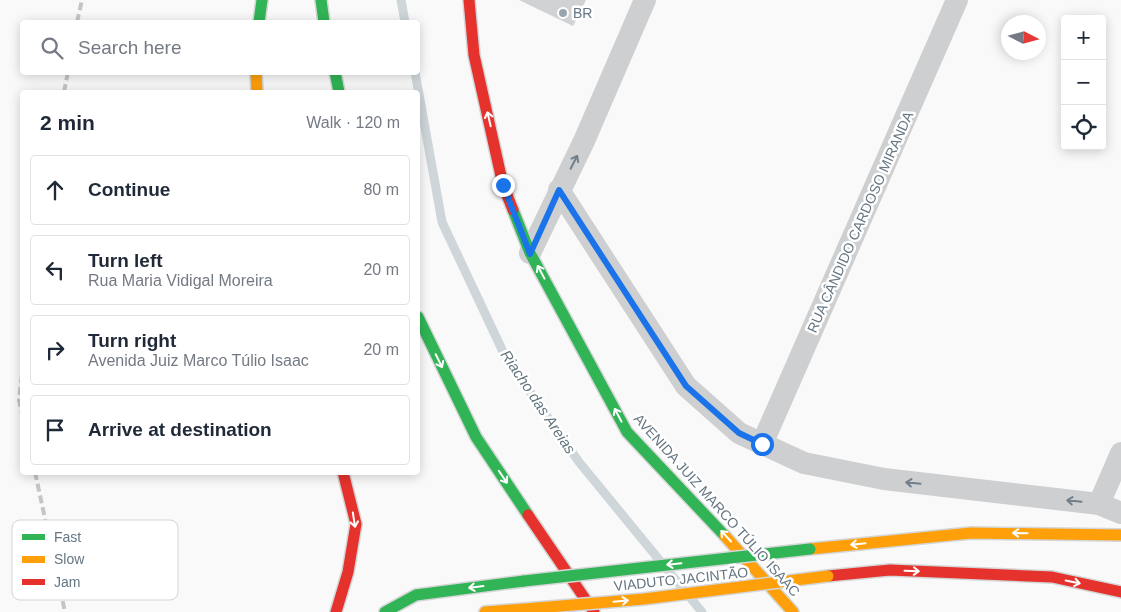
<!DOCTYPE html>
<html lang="en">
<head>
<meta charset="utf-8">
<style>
	:root { --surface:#fff; --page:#f6f6f7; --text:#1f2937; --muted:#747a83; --line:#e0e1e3 }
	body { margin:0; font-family:Helvetica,sans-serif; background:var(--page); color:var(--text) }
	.controls { position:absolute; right:15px; top:15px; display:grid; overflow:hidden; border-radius:5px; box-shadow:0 2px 12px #0003 }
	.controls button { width:45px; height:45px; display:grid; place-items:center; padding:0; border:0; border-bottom:1px solid var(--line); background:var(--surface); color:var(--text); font:25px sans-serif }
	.compass { position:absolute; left:1001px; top:15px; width:45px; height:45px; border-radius:50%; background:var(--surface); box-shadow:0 2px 12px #0003; rotate:96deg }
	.stop { position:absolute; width:15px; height:15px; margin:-11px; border:4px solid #1a73e8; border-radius:50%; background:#fff }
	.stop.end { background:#1a73e8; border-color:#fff; box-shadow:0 1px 5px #0008 }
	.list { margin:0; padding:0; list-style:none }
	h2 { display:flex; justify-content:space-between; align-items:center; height:65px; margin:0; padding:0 20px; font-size:21px }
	h2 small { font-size:16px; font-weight:400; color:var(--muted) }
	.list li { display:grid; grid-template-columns:32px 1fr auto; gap:15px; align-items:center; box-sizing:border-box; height:70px; margin:0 10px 10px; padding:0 10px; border:1px solid var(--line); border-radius:5px }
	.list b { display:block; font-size:19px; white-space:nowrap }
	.list p { margin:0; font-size:16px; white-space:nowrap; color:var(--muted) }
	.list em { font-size:16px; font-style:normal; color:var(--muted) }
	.icon { flex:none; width:28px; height:28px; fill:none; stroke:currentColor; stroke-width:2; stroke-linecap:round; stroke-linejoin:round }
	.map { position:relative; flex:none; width:1121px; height:612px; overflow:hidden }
	.search { position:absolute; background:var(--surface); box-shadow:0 2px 12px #0003; left:20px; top:20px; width:400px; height:55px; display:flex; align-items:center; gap:12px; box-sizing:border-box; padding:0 18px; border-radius:5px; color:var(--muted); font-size:19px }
	.panel { position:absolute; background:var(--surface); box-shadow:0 2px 12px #0003; left:20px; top:90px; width:400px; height:385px; border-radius:5px }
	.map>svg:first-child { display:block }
</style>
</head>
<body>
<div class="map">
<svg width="1121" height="612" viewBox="0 0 1121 612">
	<rect width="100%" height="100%" fill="#f9f9f9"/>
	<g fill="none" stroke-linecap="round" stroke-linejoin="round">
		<!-- stream -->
		<path stroke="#ced6d9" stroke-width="9" d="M401,0L405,22
			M415,72L442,222L505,356L579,462L702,612"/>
	</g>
	<!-- building -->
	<path fill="#d0d2d3" d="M519,0H586L573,26Z"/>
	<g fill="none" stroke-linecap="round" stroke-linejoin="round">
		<defs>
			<path id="fast" d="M321,0L324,22
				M259,22L262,0
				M335,72L339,92
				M513,210L530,253L627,432L725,536
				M418,317L476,437L528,515
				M385,612L416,595L524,581"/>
			<path id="slow" d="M256,72L257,92
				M725,536L793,612
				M810,549L971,533L1121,535
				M485,612L537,608"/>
			<path id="jam" d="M469,0L474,55L503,185L513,210
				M528,515L594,612
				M828,576L890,570L1052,577L1121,592
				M336,612L348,572L356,524L343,472"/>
		</defs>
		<!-- fast casing -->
		<use href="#fast" stroke="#d5d6d7" stroke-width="14"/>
		<!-- slow casing -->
		<use href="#slow" stroke="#d5d6d7" stroke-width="14"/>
		<!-- jam casing -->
		<use href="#jam" stroke="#d5d6d7" stroke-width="14"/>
		<!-- street -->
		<path stroke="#cecfd0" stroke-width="22" d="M559,190L686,386L739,433L804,463L884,479L1099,504L1121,513
			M530,253L584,141L645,0
			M762,444L957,0
			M1099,504L1121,453"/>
		<!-- fast -->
		<use href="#fast" stroke="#30b455" stroke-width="11"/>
		<!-- slow -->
		<use href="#slow" stroke="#ff9f0a" stroke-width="11"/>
		<!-- jam -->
		<use href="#jam" stroke="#e5322d" stroke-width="11"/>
		<!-- rail -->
		<path stroke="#c3c5c6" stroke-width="4" stroke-dasharray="8 4" stroke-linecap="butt" d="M77,22L82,0
			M64,92L68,72
			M22,375L19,400L22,414
			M35,472L65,612"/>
		<defs>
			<path id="fast-bridge" d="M524,581L810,549"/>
			<path id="slow-bridge" d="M537,608L644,599L828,576"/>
		</defs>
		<!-- fast-bridge casing -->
		<use href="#fast-bridge" stroke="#d5d6d7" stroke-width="14" stroke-linecap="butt"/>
		<!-- slow-bridge casing -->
		<use href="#slow-bridge" stroke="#d5d6d7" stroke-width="14" stroke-linecap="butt"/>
		<!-- fast-bridge -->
		<use href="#fast-bridge" stroke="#30b455" stroke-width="11"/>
		<!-- slow-bridge -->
		<use href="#slow-bridge" stroke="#ff9f0a" stroke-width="11"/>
	</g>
	<!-- one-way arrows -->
	<defs><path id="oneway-shaft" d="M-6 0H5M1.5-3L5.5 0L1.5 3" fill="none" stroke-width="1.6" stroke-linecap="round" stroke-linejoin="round" transform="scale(1.25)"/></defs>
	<g stroke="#fff">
		<use href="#oneway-shaft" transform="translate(489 119) rotate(-103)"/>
		<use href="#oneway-shaft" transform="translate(541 272) rotate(-118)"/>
		<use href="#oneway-shaft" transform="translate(439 361) rotate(64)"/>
		<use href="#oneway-shaft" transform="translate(618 415) rotate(-118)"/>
		<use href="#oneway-shaft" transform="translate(503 477) rotate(56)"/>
		<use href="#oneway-shaft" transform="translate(354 520) rotate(81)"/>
		<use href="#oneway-shaft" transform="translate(1020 533) rotate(-179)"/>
		<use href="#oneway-shaft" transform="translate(726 536) rotate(-133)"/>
		<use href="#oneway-shaft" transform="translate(858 544) rotate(174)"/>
		<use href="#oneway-shaft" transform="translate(674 564) rotate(174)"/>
		<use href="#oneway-shaft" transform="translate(912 571) rotate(2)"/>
		<use href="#oneway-shaft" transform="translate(1073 582) rotate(12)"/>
		<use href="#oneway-shaft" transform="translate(476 587) rotate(173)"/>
		<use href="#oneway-shaft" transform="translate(621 601) rotate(-5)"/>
	</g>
	<g stroke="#707f8b">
		<use href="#oneway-shaft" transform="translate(574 162) rotate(-63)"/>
		<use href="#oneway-shaft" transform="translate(913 483) rotate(-174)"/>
		<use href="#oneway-shaft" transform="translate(1074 501) rotate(-174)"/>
	</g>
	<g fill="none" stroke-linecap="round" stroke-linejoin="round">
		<!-- route -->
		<path stroke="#1a73e8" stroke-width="6" d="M503,185L530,254L559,190L686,386L739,433L762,444"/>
	</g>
	<!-- markers -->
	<circle fill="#99a4ac" stroke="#fff" stroke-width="2" cx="563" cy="13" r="5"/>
	<g text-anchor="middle" stroke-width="5" stroke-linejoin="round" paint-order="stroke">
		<!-- poi labels -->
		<g font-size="14" fill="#657683" stroke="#fff" text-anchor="start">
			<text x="573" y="18">BR</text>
		</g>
		<!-- street labels -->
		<g font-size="14" fill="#657683" stroke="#fff">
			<text transform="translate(860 222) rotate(-66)" y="5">RUA CÂNDIDO CARDOSO MIRANDA</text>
			<text transform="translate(717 505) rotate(48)" y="5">AVENIDA JUIZ MARCO TÚLIO ISAAC</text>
			<text transform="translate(681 579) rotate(-6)" y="5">VIADUTO JACINTÃO</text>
		</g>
		<!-- water labels -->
		<g font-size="15" font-style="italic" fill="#60757c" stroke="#fff">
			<text transform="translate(538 402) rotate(56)" y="5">Riacho das Areias</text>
		</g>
	</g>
	<!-- legend -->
	<rect x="12" y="520" width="166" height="80" rx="8" fill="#fff" stroke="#d1d6da" stroke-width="1"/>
	<rect x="22" y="534" width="23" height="6" fill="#30b455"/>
	<rect x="22" y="556" width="23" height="7" fill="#ff9f0a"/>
	<rect x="22" y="579" width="23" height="6" fill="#e5322d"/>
	<g font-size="14" fill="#657683">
		<text x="54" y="542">Fast</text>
		<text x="54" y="564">Slow</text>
		<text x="54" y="587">Jam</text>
	</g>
</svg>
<div class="controls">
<button>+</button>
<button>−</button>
<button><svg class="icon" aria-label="locate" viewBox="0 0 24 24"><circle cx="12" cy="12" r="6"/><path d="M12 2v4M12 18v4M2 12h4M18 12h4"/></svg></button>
</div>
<svg class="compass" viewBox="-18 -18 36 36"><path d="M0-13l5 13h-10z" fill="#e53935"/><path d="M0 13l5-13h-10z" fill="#747a83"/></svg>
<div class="stop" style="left:762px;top:444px"></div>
<div class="stop end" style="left:503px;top:185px"></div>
<div class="search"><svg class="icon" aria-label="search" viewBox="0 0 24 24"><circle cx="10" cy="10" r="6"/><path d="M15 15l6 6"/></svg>Search here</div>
<section class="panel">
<h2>2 min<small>Walk · 120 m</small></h2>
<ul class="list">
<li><svg class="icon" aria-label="ahead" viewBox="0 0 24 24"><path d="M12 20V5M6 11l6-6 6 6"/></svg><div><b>Continue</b></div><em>80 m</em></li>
<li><svg class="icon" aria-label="left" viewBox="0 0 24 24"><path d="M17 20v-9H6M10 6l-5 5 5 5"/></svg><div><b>Turn left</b><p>Rua Maria Vidigal Moreira</p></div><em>20 m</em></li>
<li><svg class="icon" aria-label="right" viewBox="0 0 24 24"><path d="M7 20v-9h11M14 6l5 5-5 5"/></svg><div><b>Turn right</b><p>Avenida Juiz Marco Túlio Isaac</p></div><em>20 m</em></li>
<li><svg class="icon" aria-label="arrive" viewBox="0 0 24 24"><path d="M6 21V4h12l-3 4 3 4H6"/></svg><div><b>Arrive at destination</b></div></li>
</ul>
</section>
</div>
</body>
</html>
